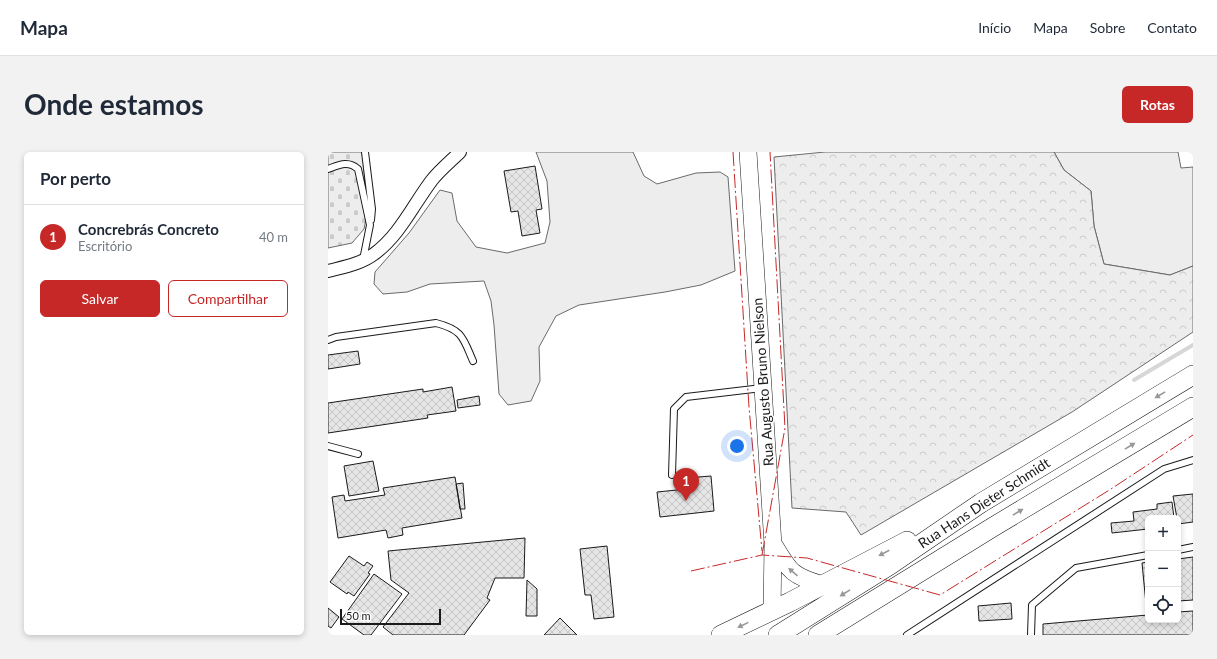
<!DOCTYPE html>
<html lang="pt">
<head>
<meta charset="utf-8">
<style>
	:root { --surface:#fff; --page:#f2f2f3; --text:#1f2937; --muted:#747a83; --line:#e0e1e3; --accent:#c62828 }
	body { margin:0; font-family:Lato,sans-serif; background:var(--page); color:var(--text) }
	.controls { position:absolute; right:12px; bottom:12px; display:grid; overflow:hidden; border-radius:6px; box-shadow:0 2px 6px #0003 }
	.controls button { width:36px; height:36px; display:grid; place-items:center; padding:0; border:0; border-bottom:1px solid var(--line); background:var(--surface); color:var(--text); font:20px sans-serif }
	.scale { position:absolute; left:12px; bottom:10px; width:101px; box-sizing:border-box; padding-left:4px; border:2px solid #1a1a1a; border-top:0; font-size:11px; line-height:14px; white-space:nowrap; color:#1a1a1a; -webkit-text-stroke:3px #fff; paint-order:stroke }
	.you { position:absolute; left:409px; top:294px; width:14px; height:14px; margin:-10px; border:3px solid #fff; border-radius:50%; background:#1a73e8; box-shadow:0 0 0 6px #1a73e833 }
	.badge { display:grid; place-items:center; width:26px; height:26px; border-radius:50%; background:var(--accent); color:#fff; font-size:13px; font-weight:700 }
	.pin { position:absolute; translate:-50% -33px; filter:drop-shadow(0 1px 2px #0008) }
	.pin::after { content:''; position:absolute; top:21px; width:14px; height:12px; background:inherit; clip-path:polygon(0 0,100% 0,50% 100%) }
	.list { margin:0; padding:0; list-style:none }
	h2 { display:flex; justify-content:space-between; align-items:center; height:52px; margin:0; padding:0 16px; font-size:17px }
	h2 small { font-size:13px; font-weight:400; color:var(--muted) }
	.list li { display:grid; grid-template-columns:26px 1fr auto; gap:12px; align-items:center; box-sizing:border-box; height:64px; padding:0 16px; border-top:1px solid var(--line) }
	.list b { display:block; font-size:15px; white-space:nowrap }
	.list p { margin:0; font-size:13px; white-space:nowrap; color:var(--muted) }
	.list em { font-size:13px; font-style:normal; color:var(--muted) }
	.actions { display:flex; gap:8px; padding:12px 16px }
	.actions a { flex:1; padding:9px 0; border:1px solid var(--accent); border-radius:6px; text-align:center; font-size:14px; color:var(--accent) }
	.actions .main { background:var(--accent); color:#fff }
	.icon { flex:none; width:22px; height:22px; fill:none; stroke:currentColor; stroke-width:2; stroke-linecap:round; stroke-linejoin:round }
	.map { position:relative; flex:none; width:865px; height:483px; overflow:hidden; border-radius:6px }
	header { display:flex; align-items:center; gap:24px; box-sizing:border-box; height:56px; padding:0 20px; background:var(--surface); border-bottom:1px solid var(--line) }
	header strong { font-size:19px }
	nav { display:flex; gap:22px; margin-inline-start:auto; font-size:14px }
	.intro { display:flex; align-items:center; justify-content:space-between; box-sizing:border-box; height:96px; padding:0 24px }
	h1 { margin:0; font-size:28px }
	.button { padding:10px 18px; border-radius:6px; background:var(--accent); color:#fff; font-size:14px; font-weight:700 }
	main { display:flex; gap:24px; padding:0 24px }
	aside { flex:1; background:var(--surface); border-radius:6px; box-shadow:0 2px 6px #0003 }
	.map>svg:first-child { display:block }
</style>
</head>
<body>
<header>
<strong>Mapa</strong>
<nav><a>Início</a><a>Mapa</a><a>Sobre</a><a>Contato</a></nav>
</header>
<div class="intro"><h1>Onde estamos</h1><a class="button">Rotas</a></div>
<main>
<aside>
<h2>Por perto<small></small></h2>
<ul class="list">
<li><span class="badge">1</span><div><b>Concrebrás Concreto</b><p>Escritório</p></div><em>40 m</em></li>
</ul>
<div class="actions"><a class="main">Salvar</a><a>Compartilhar</a></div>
</aside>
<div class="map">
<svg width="865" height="483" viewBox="0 0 865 483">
	<defs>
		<pattern id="forest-crowns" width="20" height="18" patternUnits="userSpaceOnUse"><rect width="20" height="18" fill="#ededed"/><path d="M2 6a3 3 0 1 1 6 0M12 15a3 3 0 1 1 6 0" fill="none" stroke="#cbcbcb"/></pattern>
		<pattern id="cemetery-stones" width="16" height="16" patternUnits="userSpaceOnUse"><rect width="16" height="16" fill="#ededed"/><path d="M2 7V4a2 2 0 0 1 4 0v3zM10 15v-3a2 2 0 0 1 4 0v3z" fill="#cbcbcb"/></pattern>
		<pattern id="building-cross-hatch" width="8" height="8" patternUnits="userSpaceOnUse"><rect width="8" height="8" fill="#e6e6e6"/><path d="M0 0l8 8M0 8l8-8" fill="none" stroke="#c5c5c5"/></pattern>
	</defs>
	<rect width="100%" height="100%" fill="#fff"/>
	<!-- built -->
	<path fill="#ededed" stroke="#6a6a6a" d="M208,0H305L316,24L329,32L368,21L392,20L400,25L407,119L373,133L337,140L251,153L228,164L211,195L212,229L203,249L180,253L171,242L166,173L163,149L156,129L102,132L79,140L55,142L46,132L47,120L81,81L112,38L124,41L129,69L148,95L179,101L217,91L222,70L219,29Z
		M726,0H850L853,16L865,15V114L842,123L776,112L766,74L763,39L736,18Z"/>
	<!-- forest -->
	<path fill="url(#forest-crowns)" stroke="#6a6a6a" d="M497,0H726L736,18L763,39L766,74L776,112L842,123L865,114V180L744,260L533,383L518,360L464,356L446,5Z"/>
	<!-- cemetery -->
	<path fill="url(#cemetery-stones)" stroke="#6a6a6a" d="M0,0H34L42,46L36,77L24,91L0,96Z"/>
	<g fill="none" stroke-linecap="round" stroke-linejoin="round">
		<!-- stream -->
		<path stroke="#d7d7d7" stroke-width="4" d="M806,228L865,193"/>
	</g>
	<!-- building -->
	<path fill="url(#building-cross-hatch)" stroke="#1a1a1a" d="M207,14L214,57L208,58L212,81L194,84L190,59L183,60L176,19Z
		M30,199L32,212L0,217V203Z
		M124,235L128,259L99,263L100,266L0,281V251L95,237V240Z
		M151,244L152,253L130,256L129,248Z
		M45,309L51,339L21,344L16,314Z
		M383,324L386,359L332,365L329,340L359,337L358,326Z
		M127,325L134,366L74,376L75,383L60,386L58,378L10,386L4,345L16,343L17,349L57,343L55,336Z
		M135,331L137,357H132L128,332Z
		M865,342V370L850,372L845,344Z
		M844,350L846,366H820V377L784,381L783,371L806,369L805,360L829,357V352Z
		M197,386L196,426H167L159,446L162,448L136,483H65L55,475L81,441L63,428L60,399Z
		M279,394L286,465L266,467L263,443H257L252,397Z
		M21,404L36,414L39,410L45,414L40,421L42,422L26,444L20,440L19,442L2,430Z
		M865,405V448L850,449V407Z
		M820,410V452H818L814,411Z
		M46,422L74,442L43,483H36L14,467Z
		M199,428L209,437V464H198Z
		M683,451L684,467L651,469L650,454Z
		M0,456L11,465L3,476L0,474Z
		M865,459V483H715V472L820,463V468H850V460Z
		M232,466L249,483H216Z"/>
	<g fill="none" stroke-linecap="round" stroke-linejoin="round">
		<defs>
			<path id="lane" d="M37,0L44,57L43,68
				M0,17C11,13 20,8 30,17L42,73L35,108
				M0,188L8,185L108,171C135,178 135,186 145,209
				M0,294L30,302
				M344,323L346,257L358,245L434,236
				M850,398L865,395
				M579,483L836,317L865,308
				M703,483L704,453L748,416L820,403"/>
			<path id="street" d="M0,119C15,115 33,112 46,102C72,83 85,53 104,28C112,18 123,9 132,0"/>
			<path id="secondary" d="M420,0L445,393L444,459
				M446,393C462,420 464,424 495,433"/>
			<path id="primary" d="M393,483L462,450L579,389
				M450,483L562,413L653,351L865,223
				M490,483L665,375L865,255"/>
		</defs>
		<!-- lane casing -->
		<use href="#lane" stroke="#1a1a1a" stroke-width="8"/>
		<!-- street casing -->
		<use href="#street" stroke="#1a1a1a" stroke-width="14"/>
		<!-- secondary casing -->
		<use href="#secondary" stroke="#1a1a1a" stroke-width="18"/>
		<!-- primary casing -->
		<use href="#primary" stroke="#1a1a1a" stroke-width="20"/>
		<!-- lane -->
		<use href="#lane" stroke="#fff" stroke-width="6"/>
		<!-- street -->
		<use href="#street" stroke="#fff" stroke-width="12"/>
		<!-- secondary -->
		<use href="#secondary" stroke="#fff" stroke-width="17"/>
		<!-- primary -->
		<use href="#primary" stroke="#fff" stroke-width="19"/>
		<!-- power -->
		<path stroke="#c62828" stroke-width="1" stroke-dasharray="14 3 2 3" stroke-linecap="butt" d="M405,0L421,255L434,399
			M434,403L457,276L442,0
			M363,419L434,403L479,406L612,443L783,337L865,283"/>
	</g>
	<!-- one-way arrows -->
	<defs><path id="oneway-solid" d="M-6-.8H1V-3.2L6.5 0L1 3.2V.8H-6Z"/></defs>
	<g fill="#989898">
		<use href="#oneway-solid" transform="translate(832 243) rotate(149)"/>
		<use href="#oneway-solid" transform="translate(802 294) rotate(-31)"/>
		<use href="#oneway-solid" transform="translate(690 360) rotate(-31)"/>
		<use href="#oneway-solid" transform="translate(556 401) rotate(152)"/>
		<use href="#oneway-solid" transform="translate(465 420) rotate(-139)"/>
		<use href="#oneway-solid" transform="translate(517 441) rotate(148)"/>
		<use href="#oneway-solid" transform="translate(415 473) rotate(154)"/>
	</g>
	<g text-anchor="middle" stroke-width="3" stroke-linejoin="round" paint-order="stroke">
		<!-- street labels -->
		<g font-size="14" fill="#1a1a1a" stroke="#fff">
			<text transform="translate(435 230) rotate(-94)" y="5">Rua Augusto Bruno Nielson</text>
			<text transform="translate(656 351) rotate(-33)" y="5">Rua Hans Dieter Schmidt</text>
		</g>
	</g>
</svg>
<div class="controls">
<button>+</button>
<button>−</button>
<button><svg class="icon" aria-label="locate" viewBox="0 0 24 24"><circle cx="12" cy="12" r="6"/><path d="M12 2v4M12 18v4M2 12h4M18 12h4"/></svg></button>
</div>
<div class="scale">50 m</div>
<div class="you"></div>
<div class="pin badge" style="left:358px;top:349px">1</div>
</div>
</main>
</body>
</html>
